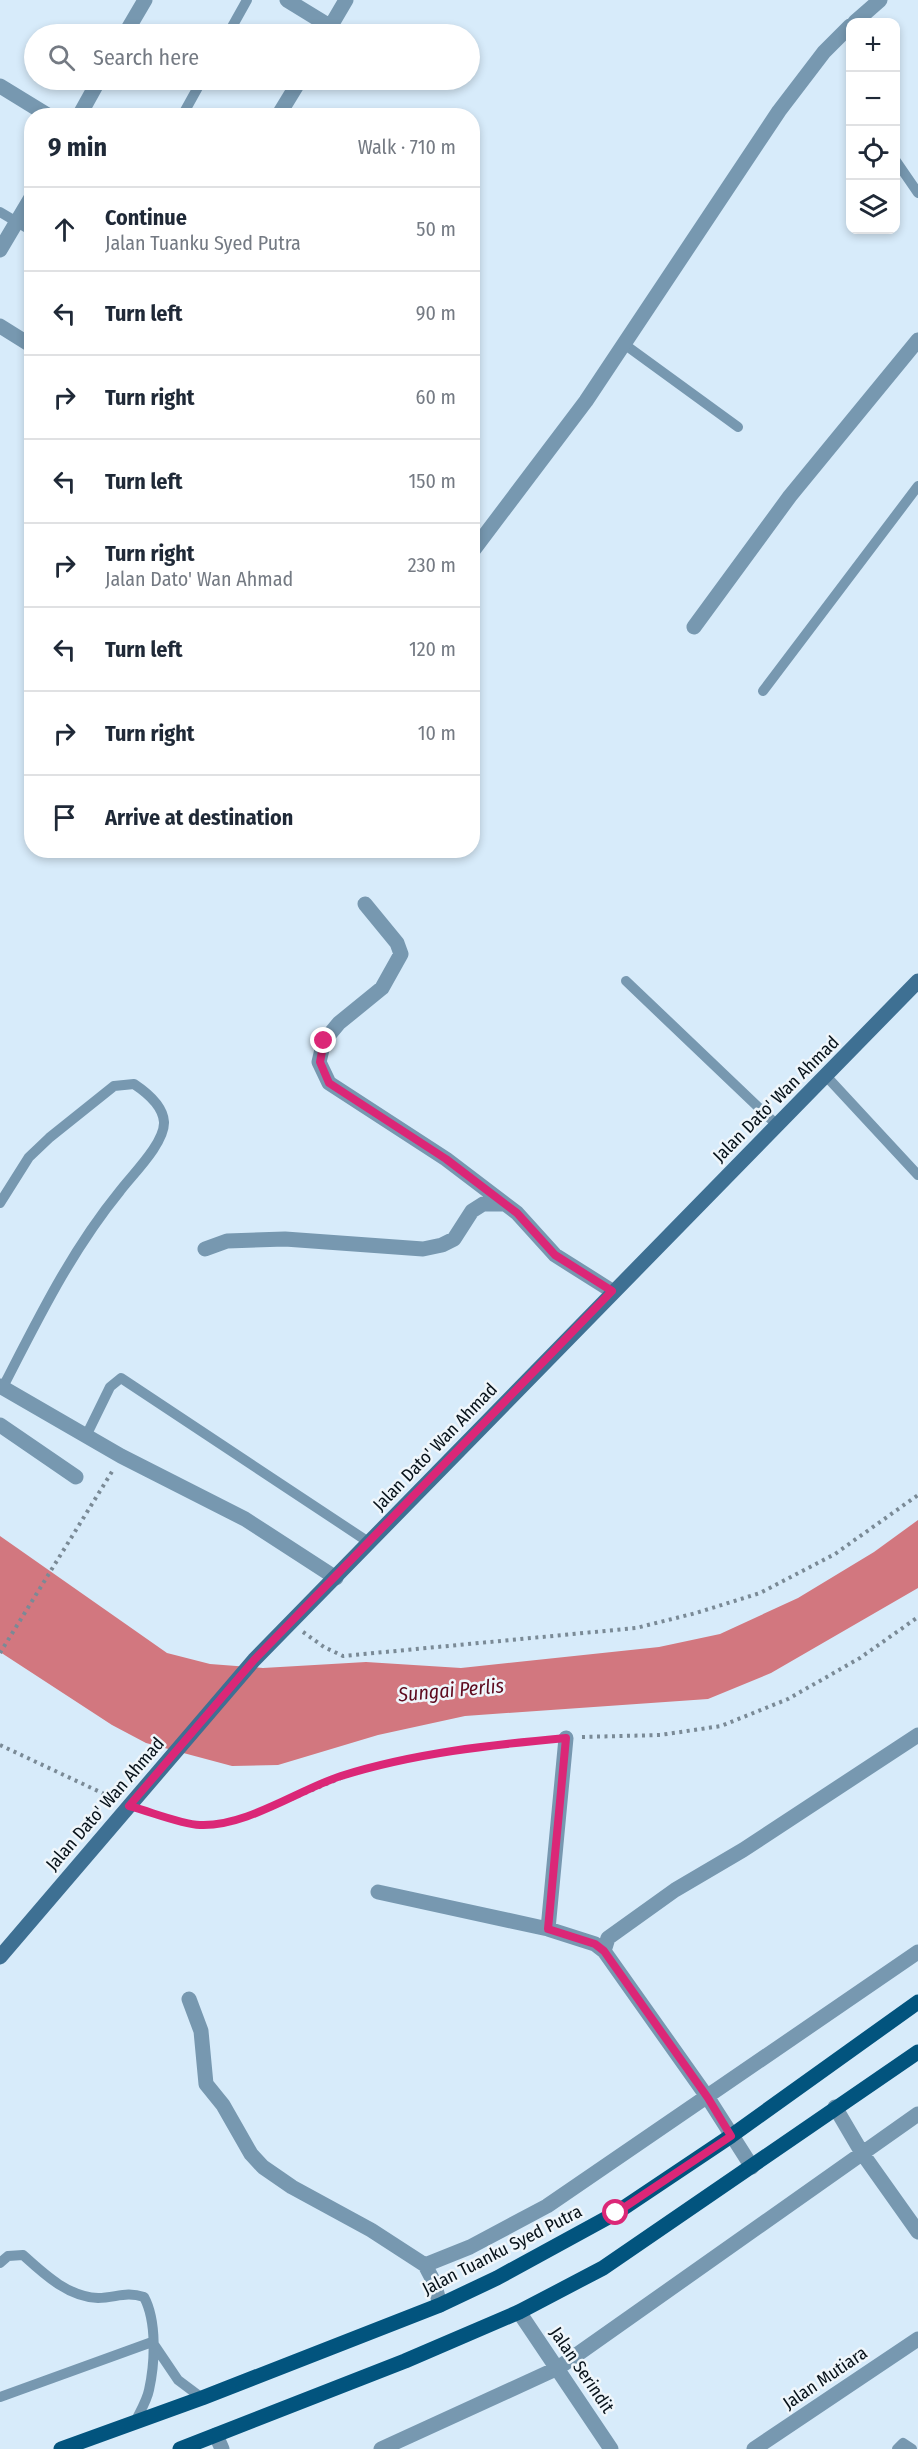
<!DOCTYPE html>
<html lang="en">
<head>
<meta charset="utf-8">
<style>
	:root { --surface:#fff; --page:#f6f6f7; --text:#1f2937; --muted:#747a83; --line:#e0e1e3 }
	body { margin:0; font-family:"Fira Sans Condensed",sans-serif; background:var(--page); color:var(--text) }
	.controls { position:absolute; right:18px; top:18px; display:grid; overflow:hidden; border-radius:12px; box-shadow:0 3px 9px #0003 }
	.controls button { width:54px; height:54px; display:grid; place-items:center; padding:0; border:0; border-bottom:2px solid var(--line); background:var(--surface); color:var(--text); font:30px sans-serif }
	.stop { position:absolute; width:18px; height:18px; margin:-14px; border:4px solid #db2777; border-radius:50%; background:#fff }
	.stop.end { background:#db2777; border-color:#fff; box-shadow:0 2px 6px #0008 }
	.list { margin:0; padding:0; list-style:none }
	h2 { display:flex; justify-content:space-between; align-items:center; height:78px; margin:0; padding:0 24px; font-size:26px }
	h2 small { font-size:20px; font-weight:400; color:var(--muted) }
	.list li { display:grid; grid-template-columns:39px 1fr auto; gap:18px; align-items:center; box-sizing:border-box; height:84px; padding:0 24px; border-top:2px solid var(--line) }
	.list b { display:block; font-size:22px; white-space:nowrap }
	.list p { margin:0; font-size:20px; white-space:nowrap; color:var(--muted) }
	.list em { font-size:20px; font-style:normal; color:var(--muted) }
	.icon { flex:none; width:33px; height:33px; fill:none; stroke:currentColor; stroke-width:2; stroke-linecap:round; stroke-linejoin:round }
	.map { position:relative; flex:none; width:918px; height:2449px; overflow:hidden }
	.search { position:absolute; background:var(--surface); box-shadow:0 3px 9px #0003; left:24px; top:24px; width:456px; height:66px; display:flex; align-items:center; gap:15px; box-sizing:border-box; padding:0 21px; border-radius:33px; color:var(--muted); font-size:22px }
	.panel { position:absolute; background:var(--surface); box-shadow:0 3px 9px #0003; left:24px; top:108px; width:456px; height:750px; border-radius:24px }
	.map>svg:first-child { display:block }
</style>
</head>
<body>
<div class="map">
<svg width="918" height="2449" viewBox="0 0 918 2449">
	<rect width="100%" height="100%" fill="#d7ebfa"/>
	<!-- water -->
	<path fill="#d2777f" d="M918,1520V1588L771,1673L708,1699L465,1716L378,1735L278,1765L232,1766L146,1743L112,1725L0,1652V1536L167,1653L210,1664L263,1668L366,1662L461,1668L659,1647L720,1634L798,1598L874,1552Z"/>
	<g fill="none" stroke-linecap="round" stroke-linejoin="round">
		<!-- path -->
		<path stroke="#7a8a96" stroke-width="4" stroke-dasharray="3 4.5" stroke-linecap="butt" d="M303,1632L324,1647L343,1656L636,1628L696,1613L760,1593L835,1554L918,1495
			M0,1653L113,1470
			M582,1737L660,1735L721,1726L788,1699L860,1658L918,1617
			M0,1745L115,1799
			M147,1810C163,1815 183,1824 200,1825C243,1827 321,1782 367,1769C428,1753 489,1745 551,1739"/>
		<!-- lane -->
		<path stroke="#7798b0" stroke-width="10" d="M228,34L247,0
			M182,116L202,80
			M896,161L918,193
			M0,212L32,231
			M624,344L738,427
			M763,691L918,486
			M626,981L777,1125
			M827,1077L918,1175
			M0,1203L29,1157L49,1138L114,1086L134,1084C146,1092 163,1106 164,1122C165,1143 132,1175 120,1191C71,1251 38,1319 3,1387
			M86,1436L110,1387L121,1378L370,1543
			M0,2263L8,2256L23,2255C44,2274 68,2297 98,2298C116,2298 125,2291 144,2297C157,2321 155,2363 149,2390C147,2400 141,2410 136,2420
			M153,2343L178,2380L202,2398
			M0,2397L152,2342
			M897,2449L903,2443L912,2449"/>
		<!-- street -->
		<path stroke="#7798b0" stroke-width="15" d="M287,0L331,27
			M855,22L880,0
			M125,34L145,0
			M326,34L346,0
			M0,86L49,116
			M79,116L99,80
			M278,116L300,80
			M0,250L32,196
			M0,326L32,346
			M472,552L586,401L779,111L824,52L850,26
			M694,627L790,496L918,340
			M365,904L397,943L401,954L382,988L339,1023L324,1041L319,1062L329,1083L446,1159L517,1213L555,1255L612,1291
			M205,1249L227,1241L285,1239L423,1249L442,1245L454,1239L472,1211L483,1204H505
			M0,1386L121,1456L245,1519L336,1578
			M0,1425L76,1477
			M378,1892L548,1929L595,1944L604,1951L708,2098L752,2167
			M548,1929L566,1738
			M604,1951L608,1938L675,1890L743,1850L918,1735
			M189,1999L201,2031L206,2084L223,2105L251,2154L263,2167L292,2187L371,2230L425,2265L434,2282L440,2305
			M835,2107L862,2153L918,2232
			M425,2265L470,2247L547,2206L918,1952
			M519,2312L611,2449
			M216,2435L222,2449
			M381,2449L558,2368L918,2114
			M754,2449L918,2339"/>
		<!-- secondary -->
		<path stroke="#3e7093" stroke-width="15" d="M0,1957L254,1660L918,981"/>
		<!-- primary -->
		<path stroke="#02547e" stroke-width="15" d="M61,2449L202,2398L440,2305L497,2278L616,2213L731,2136L918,2002
			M180,2449L405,2361L519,2312L603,2268L918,2052"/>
	</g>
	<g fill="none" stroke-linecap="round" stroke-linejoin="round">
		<!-- route -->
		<path stroke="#db2777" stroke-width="8" d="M324,1041L320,1062L329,1083L446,1159L517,1213L555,1255L612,1291L254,1660L129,1806C149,1811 180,1824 200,1825C246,1827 298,1790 341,1776C414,1753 490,1745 566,1738L548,1929L595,1944L604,1951L708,2098L731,2136L616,2213"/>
	</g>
	<g text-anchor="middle" stroke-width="5" stroke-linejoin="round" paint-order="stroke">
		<!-- street labels -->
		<g font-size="18" fill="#07121a" stroke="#eff6fb">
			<text transform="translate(776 1099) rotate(-45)" y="6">Jalan Dato' Wan Ahmad</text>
			<text transform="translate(435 1447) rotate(-46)" y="6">Jalan Dato' Wan Ahmad</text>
			<text transform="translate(105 1804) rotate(-49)" y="6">Jalan Dato' Wan Ahmad</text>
			<text transform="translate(502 2250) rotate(-27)" y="6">Jalan Tuanku Syed Putra</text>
			<text transform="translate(582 2370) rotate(56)" y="6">Jalan Serindit</text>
			<text transform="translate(825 2378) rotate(-34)" y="6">Jalan Mutiara</text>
		</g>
		<!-- water labels -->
		<g font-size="20" font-style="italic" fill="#5e0a1e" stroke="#eff6fb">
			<text transform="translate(451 1690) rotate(-5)" y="7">Sungai Perlis</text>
		</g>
	</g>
</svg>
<div class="controls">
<button>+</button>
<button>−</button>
<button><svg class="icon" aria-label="locate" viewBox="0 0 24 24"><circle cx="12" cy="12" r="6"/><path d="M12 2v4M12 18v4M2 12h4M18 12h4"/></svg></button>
<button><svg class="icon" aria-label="layers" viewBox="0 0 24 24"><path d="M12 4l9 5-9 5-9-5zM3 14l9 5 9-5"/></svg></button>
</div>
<div class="stop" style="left:616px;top:2213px"></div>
<div class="stop end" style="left:324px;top:1041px"></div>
<div class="search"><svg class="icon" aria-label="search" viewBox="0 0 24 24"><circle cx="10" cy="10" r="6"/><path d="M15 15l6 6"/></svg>Search here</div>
<section class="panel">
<h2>9 min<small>Walk · 710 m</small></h2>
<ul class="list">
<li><svg class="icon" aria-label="ahead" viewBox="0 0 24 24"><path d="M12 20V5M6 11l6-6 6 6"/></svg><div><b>Continue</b><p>Jalan Tuanku Syed Putra</p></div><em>50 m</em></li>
<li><svg class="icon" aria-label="left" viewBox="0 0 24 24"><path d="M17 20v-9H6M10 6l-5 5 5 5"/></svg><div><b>Turn left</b></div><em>90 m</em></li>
<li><svg class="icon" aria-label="right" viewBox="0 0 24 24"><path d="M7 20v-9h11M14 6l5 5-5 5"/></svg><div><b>Turn right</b></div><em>60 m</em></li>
<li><svg class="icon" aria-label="left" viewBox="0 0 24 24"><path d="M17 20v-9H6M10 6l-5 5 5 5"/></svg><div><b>Turn left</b></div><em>150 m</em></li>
<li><svg class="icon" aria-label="right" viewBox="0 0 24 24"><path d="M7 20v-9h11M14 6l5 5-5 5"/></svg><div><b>Turn right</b><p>Jalan Dato' Wan Ahmad</p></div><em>230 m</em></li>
<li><svg class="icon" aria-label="left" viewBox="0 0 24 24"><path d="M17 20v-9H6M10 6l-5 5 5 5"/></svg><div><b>Turn left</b></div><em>120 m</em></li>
<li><svg class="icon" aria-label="right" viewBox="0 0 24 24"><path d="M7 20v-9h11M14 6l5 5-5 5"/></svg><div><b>Turn right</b></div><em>10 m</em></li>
<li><svg class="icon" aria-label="arrive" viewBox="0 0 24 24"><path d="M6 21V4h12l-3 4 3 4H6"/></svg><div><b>Arrive at destination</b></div></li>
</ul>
</section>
</div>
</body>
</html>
